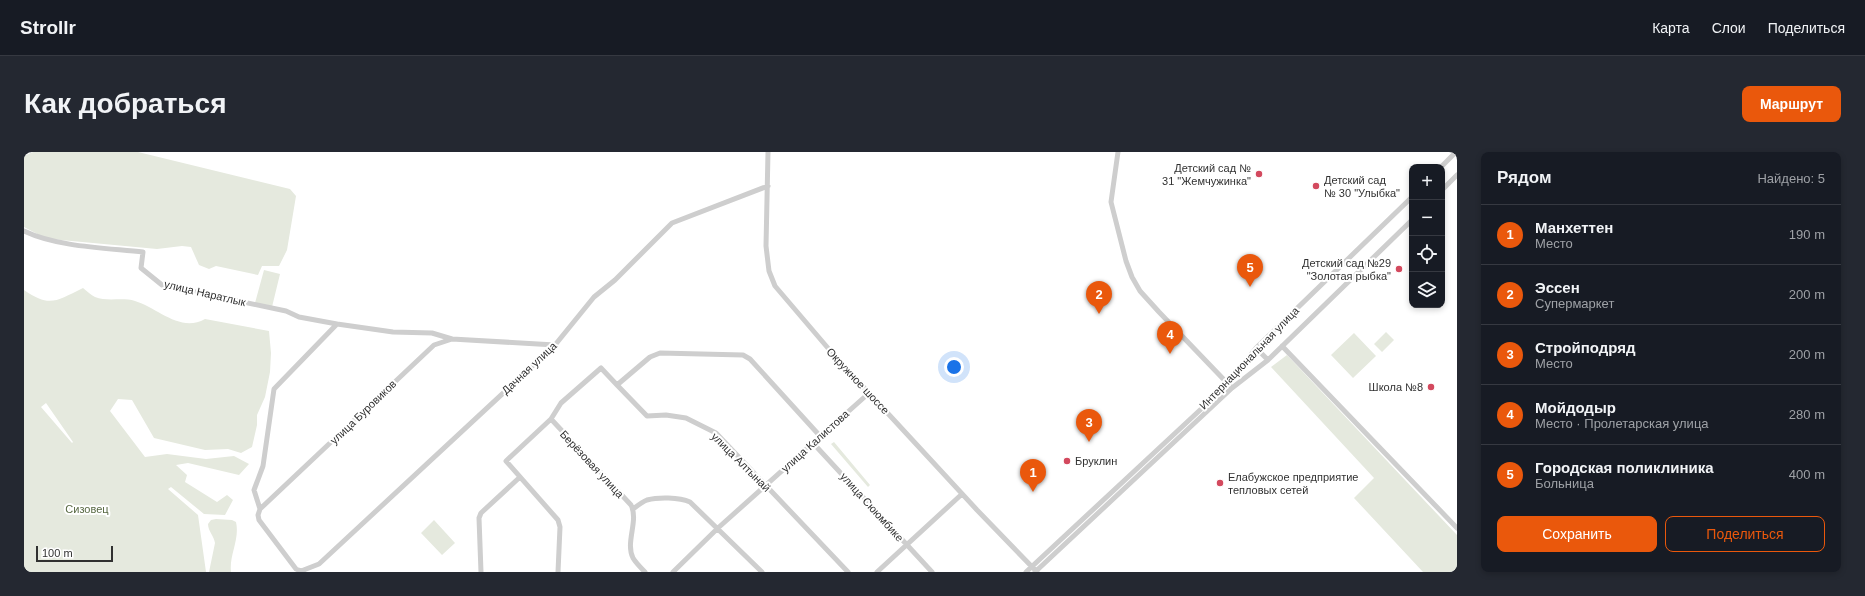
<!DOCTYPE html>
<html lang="ru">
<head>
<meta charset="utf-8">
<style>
	:root { --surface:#171b24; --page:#242831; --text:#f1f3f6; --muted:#9ea1a6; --line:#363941; --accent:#ea580c }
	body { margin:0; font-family:Arial,sans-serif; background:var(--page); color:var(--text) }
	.controls { position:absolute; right:12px; top:12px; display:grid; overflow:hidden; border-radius:8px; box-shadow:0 2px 6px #0003 }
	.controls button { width:36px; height:36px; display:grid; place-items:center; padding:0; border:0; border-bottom:1px solid var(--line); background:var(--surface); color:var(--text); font:20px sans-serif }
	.scale { position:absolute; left:12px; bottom:10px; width:77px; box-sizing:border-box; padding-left:4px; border:2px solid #313131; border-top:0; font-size:11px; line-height:14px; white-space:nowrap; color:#313131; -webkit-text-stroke:3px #fff; paint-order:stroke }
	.you { position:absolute; left:930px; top:215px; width:14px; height:14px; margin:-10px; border:3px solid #fff; border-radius:50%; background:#1a73e8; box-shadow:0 0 0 6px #1a73e833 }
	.badge { display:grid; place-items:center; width:26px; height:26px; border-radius:50%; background:var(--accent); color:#fff; font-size:13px; font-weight:700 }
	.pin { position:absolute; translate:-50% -33px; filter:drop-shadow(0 1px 2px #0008) }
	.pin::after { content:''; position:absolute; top:21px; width:14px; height:12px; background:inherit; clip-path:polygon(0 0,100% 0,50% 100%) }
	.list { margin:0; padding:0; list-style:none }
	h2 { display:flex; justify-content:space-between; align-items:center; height:52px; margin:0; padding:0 16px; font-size:17px }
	h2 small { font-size:13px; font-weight:400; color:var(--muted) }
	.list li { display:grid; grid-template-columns:26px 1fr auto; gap:12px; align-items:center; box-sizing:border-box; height:60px; padding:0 16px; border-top:1px solid var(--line) }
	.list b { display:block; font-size:15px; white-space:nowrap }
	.list p { margin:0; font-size:13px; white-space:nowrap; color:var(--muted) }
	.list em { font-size:13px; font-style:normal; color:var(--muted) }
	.actions { display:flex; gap:8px; padding:12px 16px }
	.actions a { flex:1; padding:9px 0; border:1px solid var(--accent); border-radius:8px; text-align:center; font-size:14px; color:var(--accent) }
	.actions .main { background:var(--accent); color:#fff }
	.icon { flex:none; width:22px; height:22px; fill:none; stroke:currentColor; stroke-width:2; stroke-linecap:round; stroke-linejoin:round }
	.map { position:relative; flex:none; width:1433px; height:420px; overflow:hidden; border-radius:8px }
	header { display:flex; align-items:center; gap:24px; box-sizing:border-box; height:56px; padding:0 20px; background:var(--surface); border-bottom:1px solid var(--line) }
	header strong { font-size:19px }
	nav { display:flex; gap:22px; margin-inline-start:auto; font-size:14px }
	.intro { display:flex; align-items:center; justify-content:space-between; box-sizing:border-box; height:96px; padding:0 24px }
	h1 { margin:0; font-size:28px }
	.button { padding:10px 18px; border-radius:8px; background:var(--accent); color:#fff; font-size:14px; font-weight:700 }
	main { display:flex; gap:24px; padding:0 24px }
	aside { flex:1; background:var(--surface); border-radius:8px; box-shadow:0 2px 6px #0003 }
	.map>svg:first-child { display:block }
</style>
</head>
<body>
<header>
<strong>Strollr</strong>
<nav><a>Карта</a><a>Слои</a><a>Поделиться</a></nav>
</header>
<div class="intro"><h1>Как добраться</h1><a class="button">Маршрут</a></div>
<main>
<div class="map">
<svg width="1433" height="420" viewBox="0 0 1433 420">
	<rect width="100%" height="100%" fill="#fff"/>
	<!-- green -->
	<path fill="#e5e9de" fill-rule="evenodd" d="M9,0H114L266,37L272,44L263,98L255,114H238L234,123L192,114L185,117L175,113L167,95L158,94L133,97L37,88L21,86L0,75V4Z
		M240,118L256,122L248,155L231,151Z
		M59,136C63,139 67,143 71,145C83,150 99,145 111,149C134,156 156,181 181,167L245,179L247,201L246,220L241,245L233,263V273L228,295L217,301L204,297L181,298L130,286L108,248L94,247L86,259L121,305L143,302L182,307L210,304L225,312L215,323L164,311L152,313L163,323L161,330L193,350L203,343L209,348L201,363L180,362L147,335L144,337L174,363L182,420H0V138C26,156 32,149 59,136ZM22,251L49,290L48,291L17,255Z
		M1362,180L1370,188L1358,200L1350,192Z
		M1330,181L1352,204L1329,226L1307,203Z
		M1263,203L1433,383V420H1399L1330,346L1350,326L1247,215Z
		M810,290L846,333L844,335L807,292Z
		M192,367L208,368L212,370C216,387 205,403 207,420H185L191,391C190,384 184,379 184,372L187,368Z
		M410,368L431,391L418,403L397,381Z"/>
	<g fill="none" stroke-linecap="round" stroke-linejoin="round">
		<!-- minor -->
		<path stroke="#cecece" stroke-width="5" d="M744,0L742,94L745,119L751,134L809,202L953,358L1013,420
			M1094,0L1087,50L1102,109L1108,125L1116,139L1135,160L1206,234
			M1417,15L1432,0
			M1418,38L1433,23
			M0,79C33,95 83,96 119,100L117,116L138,133L262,159L275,165L313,172
			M531,193L428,187L410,193L236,357L234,363L235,368L272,417L277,419L295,412L531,193L570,145L591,128L648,71L744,34
			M1258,194L1433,376
			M1232,196L1244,208
			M593,233L623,264L642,263L662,266L692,281L824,420
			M527,267L607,353C615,369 601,390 609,406C612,411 617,416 621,420
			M789,291L908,420
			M236,357L230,338L239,314L250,237L313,172L369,180L408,181L428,187
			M609,357C613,354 618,350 623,348C634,345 655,345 666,350L738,420
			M457,420L455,366L457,361L496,325
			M534,420L536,375L534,368L482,309L527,267L537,251L577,216L593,233L626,205L636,201L719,203L726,207L796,284
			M649,420L694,376L845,241
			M853,420L938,342
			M1002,420L1204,232L1232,196L1388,45
			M1011,420L1208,236L1244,208L1388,68"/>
	</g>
	<!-- markers -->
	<g fill="#d3495e" stroke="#fff" stroke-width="1.5">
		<circle cx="1235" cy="22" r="4"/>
		<circle cx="1292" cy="34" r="4"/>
		<circle cx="1375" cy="117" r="4"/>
		<circle cx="1407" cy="235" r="4"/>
		<circle cx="1043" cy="309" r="4"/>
		<circle cx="1196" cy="331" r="4"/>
	</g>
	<g text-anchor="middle" stroke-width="4" stroke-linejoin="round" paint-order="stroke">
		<!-- poi labels -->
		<g font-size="11" fill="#313131" stroke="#fff" text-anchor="end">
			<text x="1227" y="20">Детский сад №<tspan x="1227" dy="13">31 "Жемчужинка"</tspan></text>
			<text x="1300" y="32" text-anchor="start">Детский сад<tspan x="1300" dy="13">№ 30 "Улыбка"</tspan></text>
			<text x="1367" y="115">Детский сад №29<tspan x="1367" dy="13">"Золотая рыбка"</tspan></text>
			<text x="1399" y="239">Школа №8</text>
			<text x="1051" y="313" text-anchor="start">Бруклин</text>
			<text x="1204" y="329" text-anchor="start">Елабужское предприятие<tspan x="1204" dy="13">тепловых сетей</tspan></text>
		</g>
		<!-- street labels -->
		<g font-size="11" fill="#313131" stroke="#fff">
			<text transform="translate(181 141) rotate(13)" y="4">улица Наратлык</text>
			<text transform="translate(1225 206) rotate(-46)" y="4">Интернациональная улица</text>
			<text transform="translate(505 216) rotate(-43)" y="4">Дачная улица</text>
			<text transform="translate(834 229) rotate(47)" y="4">Окружное шоссе</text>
			<text transform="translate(339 260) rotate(-44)" y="4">улица Буровиков</text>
			<text transform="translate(791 289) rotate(-42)" y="4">улица Калистова</text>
			<text transform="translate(717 310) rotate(45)" y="4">улица Алтынай</text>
			<text transform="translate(568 312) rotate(47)" y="4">Берёзовая улица</text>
			<text transform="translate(848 355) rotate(48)" y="4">улица Сююмбике</text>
		</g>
		<!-- park labels -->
		<g font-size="11" fill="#586943" stroke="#fff">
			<text x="63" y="361">Сизовец</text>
		</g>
	</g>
</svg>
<div class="controls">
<button>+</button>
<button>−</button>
<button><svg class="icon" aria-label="locate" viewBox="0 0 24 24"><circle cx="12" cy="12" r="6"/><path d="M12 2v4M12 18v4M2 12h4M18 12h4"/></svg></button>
<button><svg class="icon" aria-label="layers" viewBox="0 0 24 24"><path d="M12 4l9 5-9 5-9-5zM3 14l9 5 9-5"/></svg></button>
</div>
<div class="scale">100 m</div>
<div class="you"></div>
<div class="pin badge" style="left:1009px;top:340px">1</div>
<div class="pin badge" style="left:1075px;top:162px">2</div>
<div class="pin badge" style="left:1065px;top:290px">3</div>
<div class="pin badge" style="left:1146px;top:202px">4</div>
<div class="pin badge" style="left:1226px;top:135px">5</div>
</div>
<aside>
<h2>Рядом<small>Найдено: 5</small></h2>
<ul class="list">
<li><span class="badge">1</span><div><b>Манхеттен</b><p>Место</p></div><em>190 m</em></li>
<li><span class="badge">2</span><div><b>Эссен</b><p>Супермаркет</p></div><em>200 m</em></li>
<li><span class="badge">3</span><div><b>Стройподряд</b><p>Место</p></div><em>200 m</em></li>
<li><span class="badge">4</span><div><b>Мойдодыр</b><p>Место · Пролетарская улица</p></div><em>280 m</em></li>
<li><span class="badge">5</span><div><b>Городская поликлиника</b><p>Больница</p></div><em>400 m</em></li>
</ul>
<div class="actions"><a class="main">Сохранить</a><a>Поделиться</a></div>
</aside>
</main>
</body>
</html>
